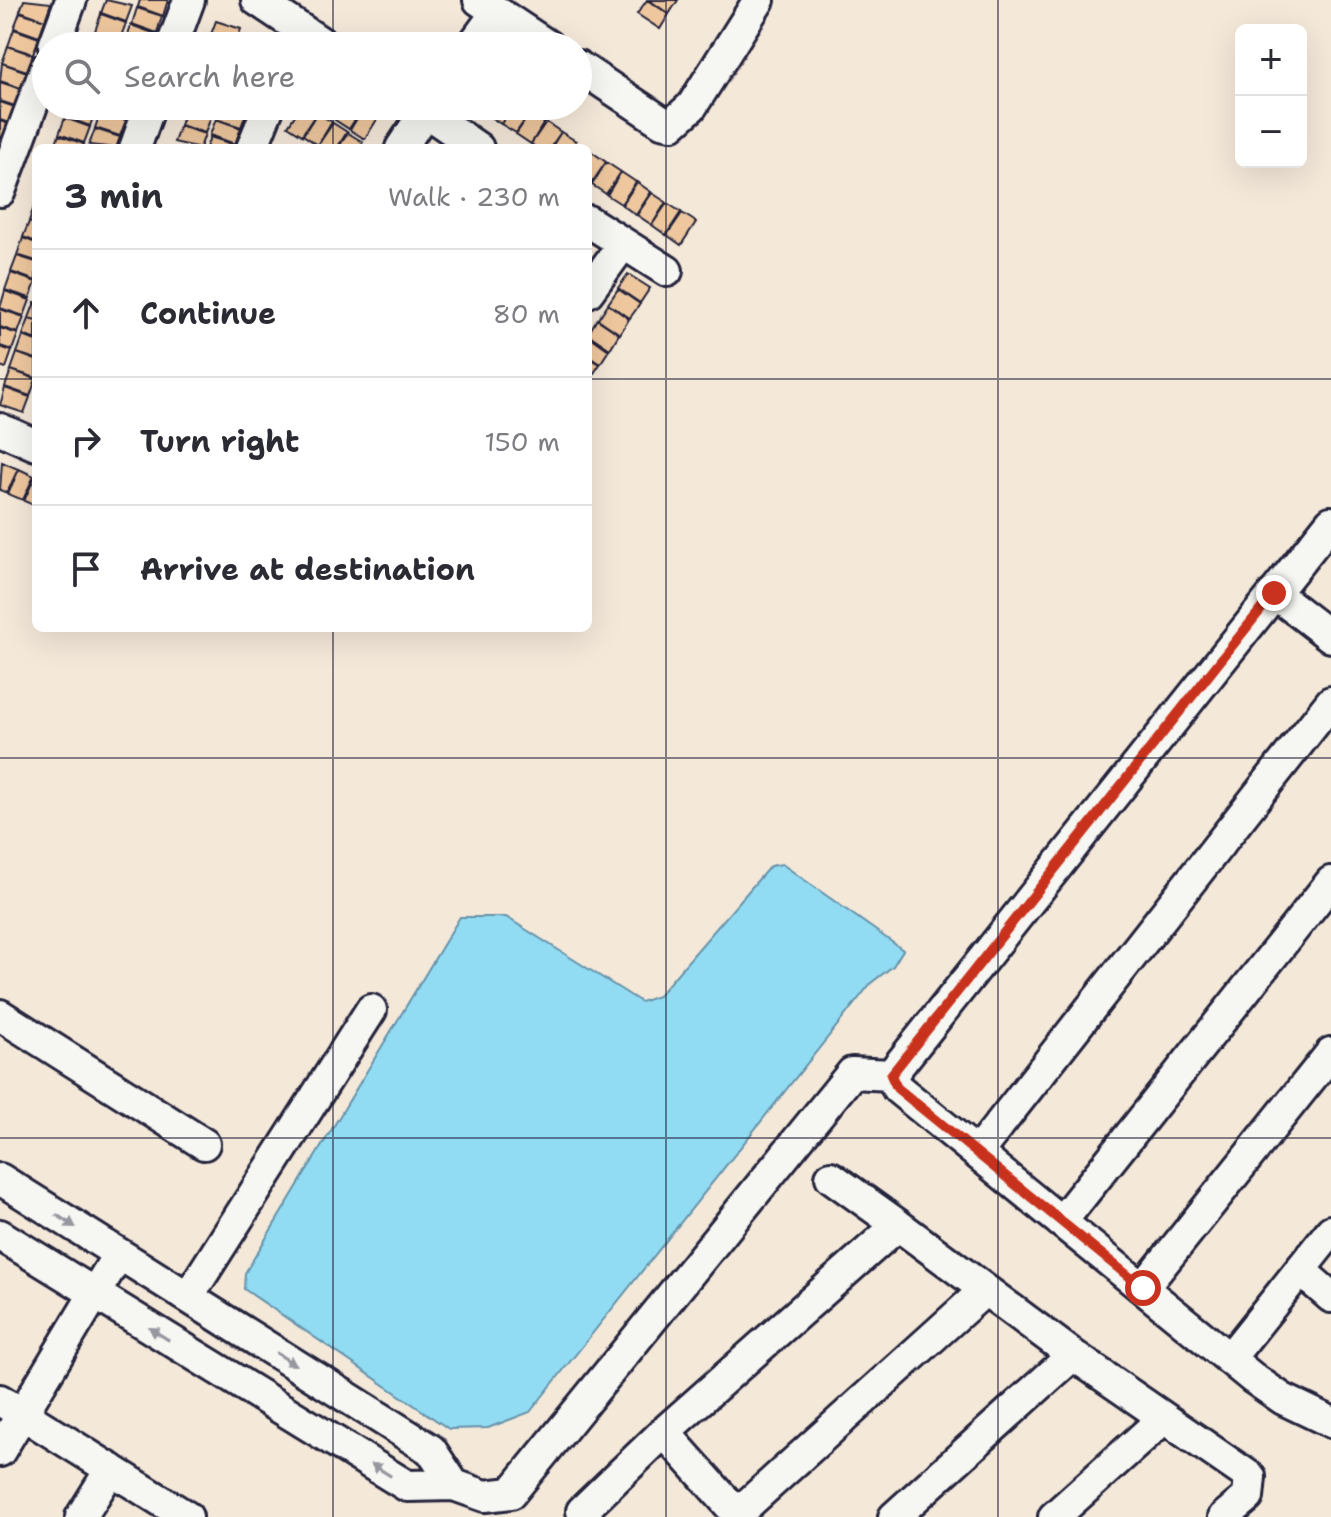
<!DOCTYPE html>
<html lang="en">
<head>
<meta charset="utf-8">
<style>
	:root { --surface:#fff; --page:#f2f2f3; --text:#2b2b33; --muted:#7c7c81; --line:#e1e1e2 }
	body { margin:0; font-family:"Shantell Sans",sans-serif; background:var(--page); color:var(--text) }
	.controls { position:absolute; right:24px; top:24px; display:grid; overflow:hidden; border-radius:12px; box-shadow:0 8px 32px #0002 }
	.controls button { width:72px; height:72px; display:grid; place-items:center; padding:0; border:0; border-bottom:2px solid var(--line); background:var(--surface); color:var(--text); font:40px sans-serif }
	.stop { position:absolute; width:24px; height:24px; margin:-18px; border:6px solid #c8321e; border-radius:50%; background:#fff }
	.stop.end { background:#c8321e; border-color:#fff; box-shadow:0 2px 8px #0008 }
	.list { margin:0; padding:0; list-style:none }
	h2 { display:flex; justify-content:space-between; align-items:center; height:104px; margin:0; padding:0 32px; font-size:34px }
	h2 small { font-size:26px; font-weight:400; color:var(--muted) }
	.list li { display:grid; grid-template-columns:52px 1fr auto; gap:24px; align-items:center; box-sizing:border-box; height:128px; padding:0 32px; border-top:2px solid var(--line) }
	.list b { display:block; font-size:30px; white-space:nowrap }
	.list em { font-size:26px; font-style:normal; color:var(--muted) }
	.icon { flex:none; width:44px; height:44px; fill:none; stroke:currentColor; stroke-width:2; stroke-linecap:round; stroke-linejoin:round }
	.map { position:relative; flex:none; width:1331px; height:1517px; overflow:hidden }
	.search { position:absolute; background:var(--surface); box-shadow:0 8px 32px #0002; left:32px; top:32px; width:560px; height:88px; display:flex; align-items:center; gap:20px; box-sizing:border-box; padding:0 28px; border-radius:44px; color:var(--muted); font-size:30px }
	.panel { position:absolute; background:var(--surface); box-shadow:0 8px 32px #0002; left:32px; top:144px; width:560px; height:488px; border-radius:12px }
	.map>svg:first-child { display:block }
</style>
</head>
<body>
<div class="map">
<svg width="1331" height="1517" viewBox="0 0 1331 1517">
	<rect width="100%" height="100%" fill="#f4e8d9"/>
	<filter id="ink" filterUnits="userSpaceOnUse"><feTurbulence type="fractalNoise" baseFrequency=".0125" numOctaves="2"/><feDisplacementMap in="SourceGraphic" scale="16" xChannelSelector="R" yChannelSelector="G"/><feConvolveMatrix kernelMatrix="1 2 1 2 8 2 1 2 1" color-interpolation-filters="sRGB"/></filter>
	<g filter="url(#ink)">
		<!-- water -->
		<path fill="#92dcf3" stroke="#6592a9" stroke-width="2" d="M782,864L903,950L893,966L871,983L530,1412L488,1428L449,1429L244,1289L245,1273L460,917H506L641,1002L658,996L770,866Z"/>
		<!-- building -->
		<path fill="#eec79e" stroke="#22223b" stroke-width="2" d="M24,0L51,3L45,20L20,11Z
			M106,0L132,6L126,22L101,13Z
			M140,0H168L163,16L138,7Z
			M647,0L669,14L660,29L637,14Z
			M649,0H678L669,14Z
			M137,8L162,16L157,33L132,24Z
			M20,12L45,20L39,37L14,28Z
			M101,14L126,23L120,39L95,31Z
			M216,21L241,29L235,46L210,37Z
			M131,25L156,34L152,46L126,42Z
			M14,29L39,38L33,54L8,46Z
			M95,32L120,40L118,46H90Z
			M257,38L269,46H253Z
			M210,39L229,46H207Z
			M8,46L33,55L27,71L2,63Z
			M2,63L27,72L21,88L0,81Z
			M0,82L21,89L15,106L0,101Z
			M0,102L15,107L9,123L0,120Z
			M69,106L96,109L90,126L65,117Z
			M103,106H131L126,119L101,110Z
			M187,106H215L211,117Z
			M220,106L247,111L241,127L216,119Z
			M301,106L317,112L302,135L288,126Z
			M322,106H343L334,119L319,110Z
			M344,106L363,107L349,129L335,120Z
			M491,106H512L501,124L486,114Z
			M513,106L531,111L516,133L501,124Z
			M364,107L379,116L365,139L350,130Z
			M186,108L211,117L205,133L180,125Z
			M101,111L126,120L120,136L95,128Z
			M531,112L545,121L531,144L516,134Z
			M317,113L332,122L318,145L303,135Z
			M65,118L90,127L84,143L59,134Z
			M216,119L241,128L235,144L210,135Z
			M0,121L9,124L3,141L0,139Z
			M546,122L561,132L550,148H537L531,144Z
			M333,123L347,132L337,148H323L318,145Z
			M180,126L205,134L200,148L174,142Z
			M95,129L120,137L116,148L89,145Z
			M561,132L576,141L571,148H551Z
			M348,133L363,142L359,148H338Z
			M59,135L84,144L82,148H54Z
			M210,137L235,145L234,148H206Z
			M592,152L606,162L591,184L588,158Z
			M606,162L621,172L606,194L592,185Z
			M621,172L636,182L621,204L607,195Z
			M637,182L651,192L636,215L622,205Z
			M652,193L666,202L652,225L637,215Z
			M667,203L681,212L666,235L652,225Z
			M35,204L36,205V223L29,221Z
			M682,213L696,222L681,245L667,235Z
			M29,222L36,224V242L23,237Z
			M23,238L36,243V261L17,255Z
			M17,256L36,262V281L11,272Z
			M11,273L36,282L30,298L5,290Z
			M628,274L650,288L640,303L618,288Z
			M618,289L640,304L630,318L608,304Z
			M5,291L30,300L24,316L0,308Z
			M35,302H36V320L29,318Z
			M608,304L629,319L620,334L598,319Z
			M0,309L24,317L18,333L0,327Z
			M29,319L36,321V340L23,335Z
			M597,319L619,334L610,349L588,334Z
			M0,328L18,334L12,350L0,346Z
			M588,335L609,350L600,364L588,356Z
			M23,336L36,341V359L17,353Z
			M0,347L12,351L6,368L0,366Z
			M17,353L36,360V378L11,370Z
			M588,357L600,364L590,379L588,378Z
			M11,370L36,379L30,396L5,387Z
			M5,388L30,397L24,413L0,405Z
			M2,462L18,469L7,493L0,490Z
			M19,469L34,476L23,500L8,494Z
			M35,476H36V506L24,501Z"/>
		<g fill="none" stroke-linecap="round" stroke-linejoin="round">
			<defs>
				<path id="minor" d="M257,0L326,46
					M479,0L548,46
					M54,46L71,0
					M172,46L189,0
					M472,46L497,12
					M578,66L662,122L672,124L692,106L759,0
					M417,106L478,148
					M135,148L150,106
					M252,148L269,106
					M401,148L429,106
					M0,191L46,68
					M588,221L667,271
					M588,292L623,244
					M0,429L36,445
					M1274,593L1331,637
					M0,1015L204,1144
					M891,1075L1331,522
					M977,1153L1331,702
					M831,1177L898,1225
					M0,1179L431,1450L454,1485
					M1061,1222L1331,882
					M0,1235L407,1486L454,1485L485,1496L511,1493L852,1073L891,1075L897,1088L1254,1379L1283,1399L1331,1422
					M1300,1270L1331,1297
					M1143,1288L1331,1053
					M188,1297L371,1010
					M1229,1359L1331,1231
					M0,1400L187,1517
					M664,1432L740,1517
					M0,1451L118,1255
					M737,1514L985,1290
					M81,1517L111,1469
					M587,1517L582,1511L664,1432L898,1225L1073,1355L1250,1477L1248,1497L1224,1517
					M894,1517L1073,1355
					M1054,1517L1164,1418"/>
			</defs>
			<!-- minor casing -->
			<use href="#minor" stroke="#22223b" stroke-width="36"/>
			<!-- minor -->
			<use href="#minor" stroke="#f6f6f2" stroke-width="30"/>
		</g>
		<!-- one-way arrows -->
		<defs><path id="oneway-solid" d="M-6-.8H1V-3.2L6.5 0L1 3.2V.8H-6Z" transform="scale(2)"/></defs>
		<g fill="#9797a0">
			<use href="#oneway-solid" transform="translate(66 1221) rotate(33)"/>
			<use href="#oneway-solid" transform="translate(159 1334) rotate(-148)"/>
			<use href="#oneway-solid" transform="translate(286 1359) rotate(32)"/>
			<use href="#oneway-solid" transform="translate(381 1470) rotate(-148)"/>
		</g>
	</g>
	<g fill="none" stroke-linecap="round" stroke-linejoin="round" filter="url(#ink)">
		<!-- route -->
		<path stroke="#c8321e" stroke-width="10" d="M1143,1288L897,1088L891,1075L1274,593"/>
	</g>
	<!-- grid -->
	<path fill="none" stroke="#22223b" stroke-width="2" stroke-opacity="0.55" d="M333,0V46M666,0V1517M998,0V1517M333,106V148M0,379H36M588,379H1331M333,628V1517M0,758H1331M0,1138H1331"/>
</svg>
<div class="controls">
<button>+</button>
<button>−</button>
</div>
<div class="stop" style="left:1143px;top:1288px"></div>
<div class="stop end" style="left:1274px;top:593px"></div>
<div class="search"><svg class="icon" aria-label="search" viewBox="0 0 24 24"><circle cx="10" cy="10" r="6"/><path d="M15 15l6 6"/></svg>Search here</div>
<section class="panel">
<h2>3 min<small>Walk · 230 m</small></h2>
<ul class="list">
<li><svg class="icon" aria-label="ahead" viewBox="0 0 24 24"><path d="M12 20V5M6 11l6-6 6 6"/></svg><div><b>Continue</b></div><em>80 m</em></li>
<li><svg class="icon" aria-label="right" viewBox="0 0 24 24"><path d="M7 20v-9h11M14 6l5 5-5 5"/></svg><div><b>Turn right</b></div><em>150 m</em></li>
<li><svg class="icon" aria-label="arrive" viewBox="0 0 24 24"><path d="M6 21V4h12l-3 4 3 4H6"/></svg><div><b>Arrive at destination</b></div></li>
</ul>
</section>
</div>
</body>
</html>
